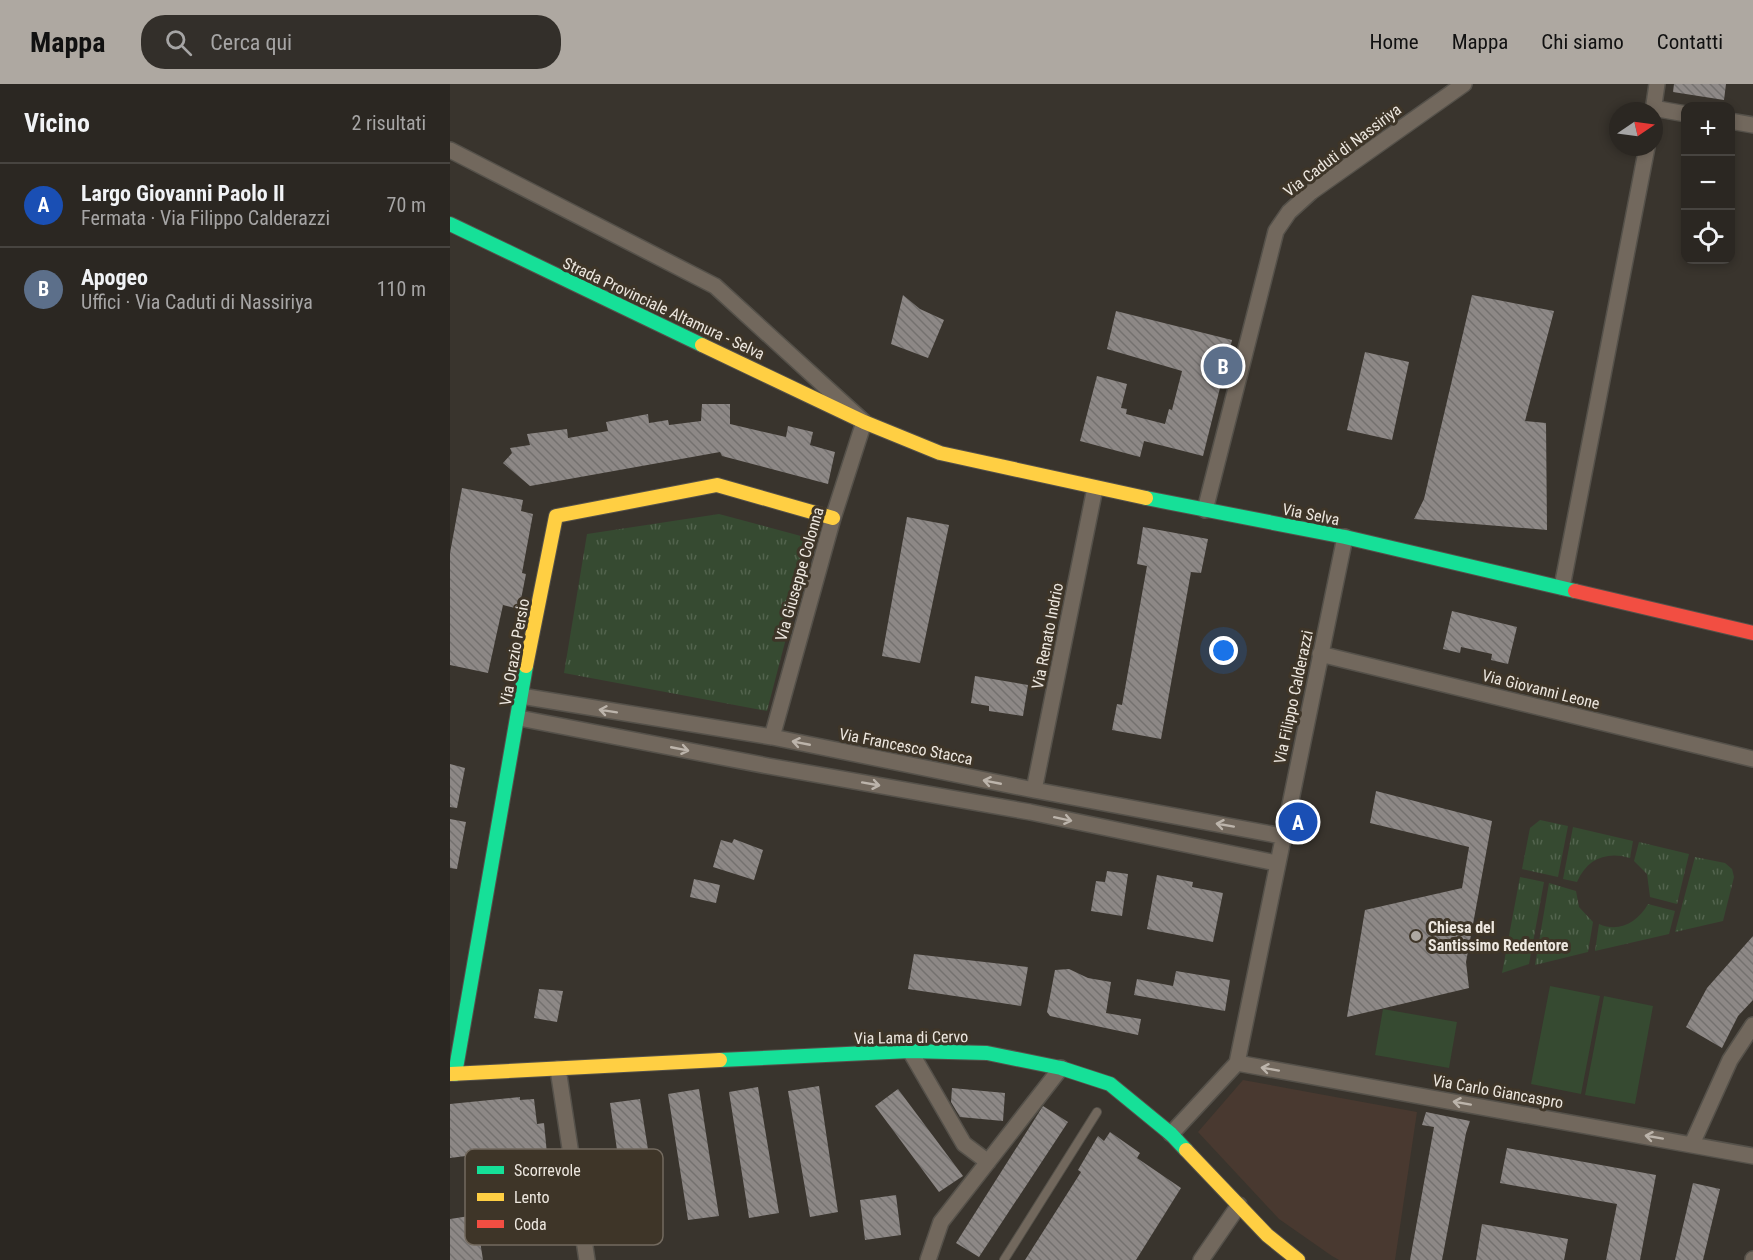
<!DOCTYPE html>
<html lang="it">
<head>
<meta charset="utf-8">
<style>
	:root { --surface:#2b2722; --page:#332f2a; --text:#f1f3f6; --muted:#a6a5a5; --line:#474440; --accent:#aea8a1 }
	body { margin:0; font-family:"Roboto Condensed",sans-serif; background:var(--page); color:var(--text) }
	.controls { position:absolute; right:18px; top:18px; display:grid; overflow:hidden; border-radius:12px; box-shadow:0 3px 9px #0003 }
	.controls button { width:54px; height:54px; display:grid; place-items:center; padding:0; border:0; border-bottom:2px solid var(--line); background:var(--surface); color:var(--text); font:30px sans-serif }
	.compass { position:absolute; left:1159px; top:18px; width:54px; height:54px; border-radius:50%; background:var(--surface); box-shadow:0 3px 9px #0003; rotate:77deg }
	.you { position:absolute; left:774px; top:567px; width:21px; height:21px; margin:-15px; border:4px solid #fff; border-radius:50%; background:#1a73e8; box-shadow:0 0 0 9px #1a73e833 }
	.badge { display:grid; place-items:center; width:39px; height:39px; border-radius:50%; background:var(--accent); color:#fff; font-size:20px; font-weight:700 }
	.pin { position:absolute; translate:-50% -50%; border:3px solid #fff; box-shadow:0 2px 6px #0006 }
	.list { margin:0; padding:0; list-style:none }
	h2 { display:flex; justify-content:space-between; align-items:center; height:78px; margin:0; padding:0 24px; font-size:26px }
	h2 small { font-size:20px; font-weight:400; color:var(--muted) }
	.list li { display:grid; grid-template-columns:39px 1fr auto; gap:18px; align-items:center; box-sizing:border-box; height:84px; padding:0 24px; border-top:2px solid var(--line) }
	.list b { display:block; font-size:22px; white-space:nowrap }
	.list p { margin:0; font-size:20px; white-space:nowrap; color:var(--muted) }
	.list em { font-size:20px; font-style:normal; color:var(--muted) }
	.icon { flex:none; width:33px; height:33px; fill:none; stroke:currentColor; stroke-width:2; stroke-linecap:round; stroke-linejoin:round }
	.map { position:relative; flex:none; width:1303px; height:1176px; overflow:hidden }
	header { display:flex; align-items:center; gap:36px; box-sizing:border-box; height:84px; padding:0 30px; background:var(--accent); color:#111 }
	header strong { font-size:28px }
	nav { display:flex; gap:33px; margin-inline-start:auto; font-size:21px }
	.search { width:420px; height:54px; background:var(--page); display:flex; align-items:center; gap:15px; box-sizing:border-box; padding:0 21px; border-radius:24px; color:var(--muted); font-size:22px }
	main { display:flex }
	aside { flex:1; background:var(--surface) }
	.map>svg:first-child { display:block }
</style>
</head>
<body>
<header>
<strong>Mappa</strong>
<div class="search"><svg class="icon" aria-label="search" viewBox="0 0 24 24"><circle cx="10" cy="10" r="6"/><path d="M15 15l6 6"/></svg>Cerca qui</div>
<nav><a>Home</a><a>Mappa</a><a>Chi siamo</a><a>Contatti</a></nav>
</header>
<main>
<aside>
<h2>Vicino<small>2 risultati</small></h2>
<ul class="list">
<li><span class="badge" style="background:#1a4fb4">A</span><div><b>Largo Giovanni Paolo II</b><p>Fermata · Via Filippo Calderazzi</p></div><em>70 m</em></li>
<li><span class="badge" style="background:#5c6f8a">B</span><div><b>Apogeo</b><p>Uffici · Via Caduti di Nassiriya</p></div><em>110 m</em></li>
</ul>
</aside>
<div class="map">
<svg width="1303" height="1176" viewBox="0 0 1303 1176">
	<defs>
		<pattern id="grass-tufts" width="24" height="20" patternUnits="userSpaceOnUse" patternTransform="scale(1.5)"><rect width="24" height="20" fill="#364a31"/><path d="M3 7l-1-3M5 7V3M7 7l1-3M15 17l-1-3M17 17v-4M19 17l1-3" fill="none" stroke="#53644e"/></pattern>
		<pattern id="building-back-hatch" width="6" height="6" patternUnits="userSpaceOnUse" patternTransform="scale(1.5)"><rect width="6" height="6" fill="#8d8886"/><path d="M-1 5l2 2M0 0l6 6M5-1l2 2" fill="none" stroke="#74716f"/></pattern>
	</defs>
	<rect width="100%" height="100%" fill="#39342d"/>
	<!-- commercial -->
	<path fill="#493930" d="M793,996L967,1028L945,1176H889L882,1172L829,1135L748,1048Z"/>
	<!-- grass -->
	<path fill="url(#grass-tufts)" d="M269,430L362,455L317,627L114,589L137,450Z
		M1090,736L1118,742L1108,793L1072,785L1080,744Z
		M1123,743L1183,757L1180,774C1156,767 1137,775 1127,798L1113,795Z
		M1189,758L1239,770L1227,820L1200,813L1197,790L1184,777Z
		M1245,773L1275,779L1282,785L1284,793L1273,837L1225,848Z
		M1070,793L1094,798L1079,880L1052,889Z
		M1099,799L1126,807L1129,823L1143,838L1138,868L1085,881Z
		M1198,820L1225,827L1219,850L1145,867L1149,840C1169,849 1188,838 1198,820Z"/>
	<!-- garden -->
	<path fill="#364a31" d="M1100,902L1150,912L1131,1010L1081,1000Z
		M1154,912L1203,922L1185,1020L1135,1011Z
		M933,925L1007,938L999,984L925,971Z"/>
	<!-- building -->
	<path fill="url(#building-back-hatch)" d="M1224,0H1276L1274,16L1223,8Z
		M453,211L470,225L494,236L478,274L441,260Z
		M1022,211L1104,227L1075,337L1096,339L1097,446L964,435L974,415Z
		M666,227L782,256L753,372L694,357L690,373L630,357L647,292L677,300L671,324L677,325L676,330L715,340L719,325L722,326L732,287L657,265Z
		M915,268L959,278L942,356L897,346Z
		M252,320H280V340L336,353L338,342L363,348L360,361L385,368L378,400L272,372L270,368L80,402L53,379L62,369L60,364L80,361L77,350L117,345L118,354L158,347L156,338L198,330L199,339L218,336L219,341L251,337Z
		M12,404L73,416L71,427L83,430L72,489L76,490L69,525L53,521L38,589L0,581V469Z
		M457,433L499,441L470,579L432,572Z
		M693,443L758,455L751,489L741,488L711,655L662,646L667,620L672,621L697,482L687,480Z
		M1002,527L1067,543L1058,580L1041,576L1042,570L1011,563L1010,569L993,565Z
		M525,592L578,601L573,632L539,627V622L521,619Z
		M0,680L15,684L7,724L0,723Z
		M926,707L1042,737L1016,878L1019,904L897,933L915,826L1012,804L1019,763L920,739Z
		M0,735L16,738L7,785L0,784Z
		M284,755L313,766L304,796L263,783L271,756L282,759Z
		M657,787L678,790L672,832L641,827L646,797L655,798Z
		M707,791L743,798L742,803L773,809L763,858L697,845Z
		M244,795L270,801L266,819L240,813Z
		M1303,852V916L1288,932L1272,964L1236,943L1257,904Z
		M464,870L578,883L571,922L458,905Z
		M619,885L638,894L661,898L656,929L691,935L688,951L600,932L597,928L605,886Z
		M726,887L780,896L775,927L684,911L687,895L723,902Z
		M89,905L113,907L107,938L84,934Z
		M369,1002L388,1128L360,1133L338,1007Z
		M308,1003L329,1129L299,1134L279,1008Z
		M502,1004L555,1009L553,1037L510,1033L501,1018Z
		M249,1005L269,1132L238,1136L218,1010Z
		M448,1005L513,1092L489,1108L425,1022Z
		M70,1013V1016L84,1015L87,1040L94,1039L104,1142L88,1144L89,1152L59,1157L47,1068L0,1074V1020Z
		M190,1015L210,1141L179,1146L160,1019Z
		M593,1022L618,1038L529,1173L506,1159Z
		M976,1028L1020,1037L1016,1049L992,1176H960L984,1043L972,1041Z
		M660,1048L690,1069L687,1074L731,1104L686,1176H575L631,1088L628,1086L648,1052L654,1057Z
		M1057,1064L1206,1091L1190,1176H1156L1167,1120L1050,1099Z
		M1243,1099L1270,1105L1253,1176H1225Z
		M446,1111L451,1151L415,1156L410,1116Z
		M26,1131L33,1176H0V1135Z
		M1032,1140L1118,1155L1114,1176H1026Z"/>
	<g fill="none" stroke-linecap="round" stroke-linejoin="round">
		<defs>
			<path id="lane" d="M554,1176L647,1028"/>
			<path id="street" d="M1203,24L1236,30
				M1203,27L1207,0
				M1280,37L1303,41
				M0,66L265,202L414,338L383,434L322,653
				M755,426L826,147L839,128L861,108L1014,0
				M1112,503L1197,63
				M870,570L1303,675
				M71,612L322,653L584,706L832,752
				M69,634L318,682L580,728L826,779
				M584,706L645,404
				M460,967L514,1060L538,1078
				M787,979L1303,1072
				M108,985L137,1176
				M721,1050L787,979L895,453
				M1242,1060L1280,976L1303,941
				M478,1176L491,1138L611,984
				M751,1176L789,1121
				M1303,1176V1175"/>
			<path id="fast" d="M0,140L252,261
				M696,414L895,453L1125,507
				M270,976L460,967L537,969L611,984L660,1000L721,1050L736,1066
				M5,990L76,582"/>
			<path id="slow" d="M252,261L414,338L490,369L696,414
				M76,582L106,432L267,401L383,434
				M0,990L270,976
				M736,1066L817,1151L848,1176"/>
			<path id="jam" d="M1125,507L1303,549"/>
		</defs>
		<!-- lane casing -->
		<use href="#lane" stroke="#55514a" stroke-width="10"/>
		<!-- street casing -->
		<use href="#street" stroke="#55514a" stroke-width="18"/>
		<!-- fast casing -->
		<use href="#fast" stroke="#55514a" stroke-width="16"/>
		<!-- slow casing -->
		<use href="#slow" stroke="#55514a" stroke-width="16"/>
		<!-- jam casing -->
		<use href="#jam" stroke="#55514a" stroke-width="16"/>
		<!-- lane -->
		<use href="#lane" stroke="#72685d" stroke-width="8"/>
		<!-- street -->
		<use href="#street" stroke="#72685d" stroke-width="15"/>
		<!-- fast -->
		<use href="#fast" stroke="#16e098" stroke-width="14"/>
		<!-- slow -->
		<use href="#slow" stroke="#ffcf43" stroke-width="14"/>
		<!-- jam -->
		<use href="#jam" stroke="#f24e42" stroke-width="14"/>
	</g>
	<!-- one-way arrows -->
	<defs><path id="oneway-shaft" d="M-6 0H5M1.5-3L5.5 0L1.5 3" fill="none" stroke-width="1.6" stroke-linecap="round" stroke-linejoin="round" transform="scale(1.5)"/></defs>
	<g stroke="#bcb4ab">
		<use href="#oneway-shaft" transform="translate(158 627) rotate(-171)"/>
		<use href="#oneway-shaft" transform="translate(351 659) rotate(-169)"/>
		<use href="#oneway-shaft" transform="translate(230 665) rotate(11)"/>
		<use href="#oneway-shaft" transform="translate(542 698) rotate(-169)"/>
		<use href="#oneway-shaft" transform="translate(421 700) rotate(10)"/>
		<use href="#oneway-shaft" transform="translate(613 735) rotate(12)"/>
		<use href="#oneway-shaft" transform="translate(775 741) rotate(-170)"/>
		<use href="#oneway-shaft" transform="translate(820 985) rotate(-170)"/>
		<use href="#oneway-shaft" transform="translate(1012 1019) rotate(-170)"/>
		<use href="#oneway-shaft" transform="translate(1204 1053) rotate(-170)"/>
	</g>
	<!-- markers -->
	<circle fill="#aea8a1" stroke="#3e3528" stroke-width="2" cx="966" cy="852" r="6"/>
	<g text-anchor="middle" stroke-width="6" stroke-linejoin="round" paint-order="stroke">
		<!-- street labels -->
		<g font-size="16" fill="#ede7df" stroke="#3e3528">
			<text transform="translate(892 66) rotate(-37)" y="6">Via Caduti di Nassiriya</text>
			<text transform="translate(214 224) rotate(25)" y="6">Strada Provinciale Altamura - Selva</text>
			<text transform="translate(861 430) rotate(11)" y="6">Via Selva</text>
			<text transform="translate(349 490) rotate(-74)" y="6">Via Giuseppe Colonna</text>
			<text transform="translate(597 552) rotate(-79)" y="6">Via Renato Indrio</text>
			<text transform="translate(64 568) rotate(-80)" y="6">Via Orazio Persio</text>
			<text transform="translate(1091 605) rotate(14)" y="6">Via Giovanni Leone</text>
			<text transform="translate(843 613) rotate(-78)" y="6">Via Filippo Calderazzi</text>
			<text transform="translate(456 662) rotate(11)" y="6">Via Francesco Stacca</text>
			<text transform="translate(461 953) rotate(-1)" y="6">Via Lama di Cervo</text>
			<text transform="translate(1048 1007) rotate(10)" y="6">Via Carlo Giancaspro</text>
		</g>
		<!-- poi labels -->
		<g font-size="16" font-weight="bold" fill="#ede7df" stroke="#3e3528" text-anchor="start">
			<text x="978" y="849">Chiesa del<tspan x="978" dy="18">Santissimo Redentore</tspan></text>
		</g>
	</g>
	<!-- legend -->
	<rect x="15" y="1065" width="198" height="96" rx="9" fill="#3e3528" stroke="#736a5f" stroke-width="1.5"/>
	<rect x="27" y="1082" width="27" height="8" fill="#16e098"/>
	<rect x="27" y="1109" width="27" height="8" fill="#ffcf43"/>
	<rect x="27" y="1136" width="27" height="8" fill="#f24e42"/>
	<g font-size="16" fill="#ede7df">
		<text x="64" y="1092">Scorrevole</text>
		<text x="64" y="1119">Lento</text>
		<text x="64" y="1146">Coda</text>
	</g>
</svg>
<div class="controls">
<button>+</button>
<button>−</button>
<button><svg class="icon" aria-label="locate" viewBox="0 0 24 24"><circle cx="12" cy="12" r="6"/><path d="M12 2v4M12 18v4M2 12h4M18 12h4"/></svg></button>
</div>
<svg class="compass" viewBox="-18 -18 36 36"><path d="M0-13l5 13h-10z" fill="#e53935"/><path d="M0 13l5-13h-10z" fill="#a6a5a5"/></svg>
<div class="you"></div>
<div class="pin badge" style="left:848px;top:738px;background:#1a4fb4">A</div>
<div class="pin badge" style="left:773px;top:282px;background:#5c6f8a">B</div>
</div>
</main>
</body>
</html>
